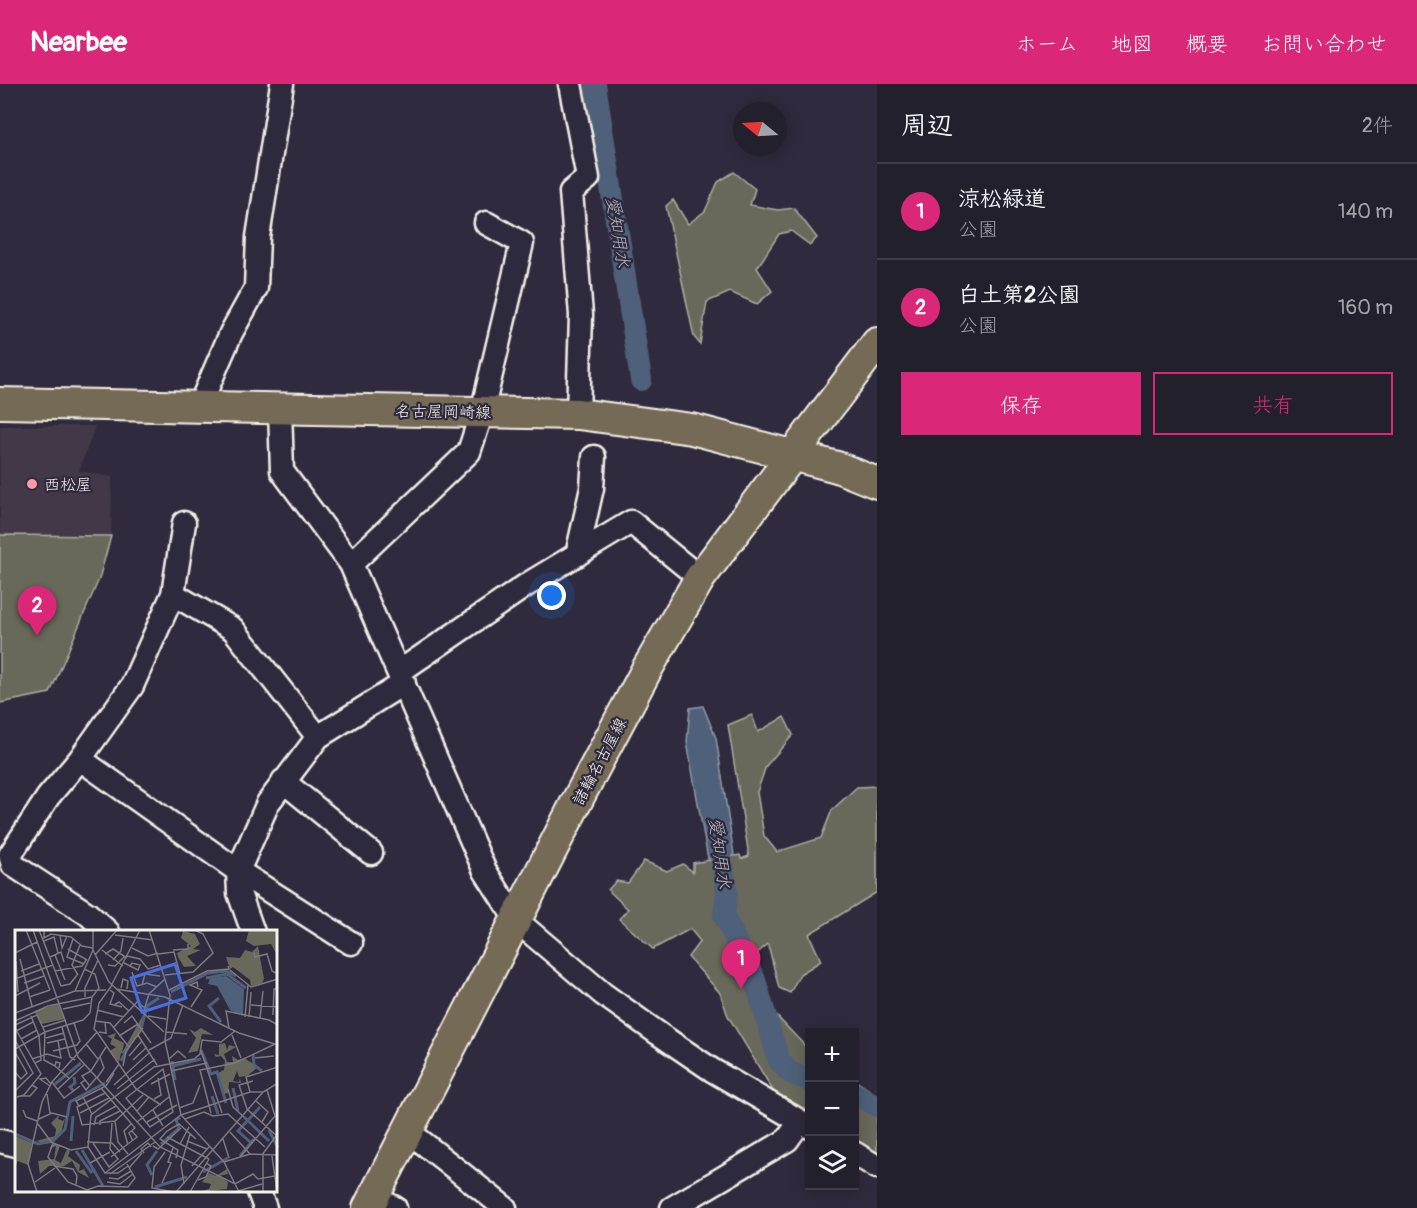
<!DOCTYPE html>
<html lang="ja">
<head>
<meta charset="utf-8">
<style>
	:root { --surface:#23202e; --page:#2b2836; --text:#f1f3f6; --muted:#a3a3aa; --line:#403e4a; --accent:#db2777 }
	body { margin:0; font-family:Pangolin,"Klee One",sans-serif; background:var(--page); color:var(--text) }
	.controls { position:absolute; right:18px; bottom:18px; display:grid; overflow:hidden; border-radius:0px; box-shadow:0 3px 15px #0003 }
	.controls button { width:54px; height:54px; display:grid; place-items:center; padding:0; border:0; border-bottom:2px solid var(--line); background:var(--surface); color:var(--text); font:30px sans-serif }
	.compass { position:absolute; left:733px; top:18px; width:54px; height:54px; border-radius:50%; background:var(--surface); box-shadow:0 3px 15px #0003; rotate:288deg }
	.you { position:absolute; left:552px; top:512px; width:21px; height:21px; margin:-15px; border:4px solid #fff; border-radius:50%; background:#1a73e8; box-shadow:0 0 0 9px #1a73e833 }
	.badge { display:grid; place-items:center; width:39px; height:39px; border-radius:50%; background:var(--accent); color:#fff; font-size:20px; font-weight:700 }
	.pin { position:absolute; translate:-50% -50px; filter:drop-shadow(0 2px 3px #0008) }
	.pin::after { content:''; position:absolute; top:32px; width:21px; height:18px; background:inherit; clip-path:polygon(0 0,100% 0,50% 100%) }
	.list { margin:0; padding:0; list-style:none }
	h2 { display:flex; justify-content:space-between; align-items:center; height:78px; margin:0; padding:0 24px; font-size:26px }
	h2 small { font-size:20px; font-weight:400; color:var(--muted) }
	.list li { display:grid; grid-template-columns:39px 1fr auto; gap:18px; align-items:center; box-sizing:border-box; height:96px; padding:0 24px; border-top:2px solid var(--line) }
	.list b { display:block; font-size:22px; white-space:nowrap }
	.list p { margin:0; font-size:20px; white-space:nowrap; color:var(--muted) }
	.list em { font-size:20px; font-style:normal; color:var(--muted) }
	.actions { display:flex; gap:12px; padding:18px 24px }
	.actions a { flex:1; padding:14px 0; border:2px solid var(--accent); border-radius:0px; text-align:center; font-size:21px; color:var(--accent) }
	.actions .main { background:var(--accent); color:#fff }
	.icon { flex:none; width:33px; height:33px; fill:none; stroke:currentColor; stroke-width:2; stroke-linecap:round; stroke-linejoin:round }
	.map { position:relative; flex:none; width:877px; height:1124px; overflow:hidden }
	header { display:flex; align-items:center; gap:36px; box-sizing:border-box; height:84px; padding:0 30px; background:var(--accent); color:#fff }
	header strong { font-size:28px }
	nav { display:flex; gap:33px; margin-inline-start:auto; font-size:21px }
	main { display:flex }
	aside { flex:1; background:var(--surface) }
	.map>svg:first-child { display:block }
</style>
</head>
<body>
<header>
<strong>Nearbee</strong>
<nav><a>ホーム</a><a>地図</a><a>概要</a><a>お問い合わせ</a></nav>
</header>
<main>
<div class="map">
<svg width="877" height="1124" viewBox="0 0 877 1124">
	<rect width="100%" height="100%" fill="#2f2a3d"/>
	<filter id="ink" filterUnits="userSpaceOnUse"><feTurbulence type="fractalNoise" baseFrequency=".0167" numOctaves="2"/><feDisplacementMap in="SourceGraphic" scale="12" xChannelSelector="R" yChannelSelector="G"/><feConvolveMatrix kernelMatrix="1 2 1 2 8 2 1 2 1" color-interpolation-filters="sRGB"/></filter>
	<g filter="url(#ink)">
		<!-- built -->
		<path fill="#423947" d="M0,342H95L79,387L112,393L111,452L0,451Z"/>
		<!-- green -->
		<path fill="#68695a" stroke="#aeada1" stroke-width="1.5" d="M734,88L755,105L750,121L778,126L794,124L817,154L810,161L791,147L779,150L757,184L772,207L757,220L730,208L707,218L700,260L694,253L666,122L673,116L688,140L705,127L718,98Z
			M0,451L111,452L99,495L50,609L0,619Z
			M752,631L758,648L784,633L793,651L766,682L757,708L764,752L777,768L821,754L832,726L857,703L877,702V808L809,850L821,877L800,890L790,909L779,904L768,860L755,871L768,923L809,966V1034L778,1015L728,932L720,909L688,873L700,857L690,845L653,865L619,835L628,825L608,806L616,797L628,799L644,777L667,787L683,780L693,788V779L740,771L741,775L749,772L728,641Z
			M854,996L877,1011V1076L855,1061Z"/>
		<!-- water -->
		<path fill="#4f607a" stroke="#919aa6" stroke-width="1.5" d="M703,622L716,654L734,771L708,775L687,658L690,624Z"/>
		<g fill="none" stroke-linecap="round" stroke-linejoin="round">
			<!-- canal -->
			<path stroke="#4f607a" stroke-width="22" d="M595,0L641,296
				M716,743L727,807L724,832L755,896L779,977L791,989L810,997
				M854,1009L877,1022"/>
			<defs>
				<path id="minor" d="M570,0L588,94L571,108L581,231L578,330
					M199,323L231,249L256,204L258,153L282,0
					M280,324L282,387L351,480L485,787L517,837L603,910L659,950L712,986L810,1043
					M577,471L592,404L594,373
					M351,480L469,368L482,328L522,159L486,139
					M173,510L233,545L318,653
					M399,588L528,500L631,438L700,494
					M80,675L238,787L351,859
					M283,697L371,769
					M108,848L88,830L13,781L10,771L48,713L80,675L132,602L173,510L184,439
					M253,848L239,809L238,787L268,719L318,653L404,599
					M408,1047L505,1124
					M0,1057L16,1061
					M854,1069L877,1083
					M259,1108L265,1124
					M374,1113L395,1124
					M672,1124L787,1056L800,1038"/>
				<path id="major" d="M0,319L578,330L692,345L837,383L877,399
					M368,1124L580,711L647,585L700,494L877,259"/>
			</defs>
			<!-- minor casing -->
			<use href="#minor" stroke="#f4f1e8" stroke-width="27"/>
			<!-- major casing -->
			<use href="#major" stroke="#f4f1e8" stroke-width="34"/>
			<!-- minor -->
			<use href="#minor" stroke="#2f2a3d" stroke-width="22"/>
			<!-- major -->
			<use href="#major" stroke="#756b55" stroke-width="30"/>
		</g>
	</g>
	<!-- markers -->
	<circle fill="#ff9aa2" stroke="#2f2a3d" stroke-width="2" cx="32" cy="400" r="6"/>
	<g text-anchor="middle" stroke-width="4.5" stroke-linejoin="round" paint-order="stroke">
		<!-- street labels -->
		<g font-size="16" fill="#f4f1e8" stroke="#2f2a3d">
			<text transform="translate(443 327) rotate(1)" y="6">名古屋岡崎線</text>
			<text transform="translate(599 677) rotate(-62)" y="6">諸輪名古屋線</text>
		</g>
		<!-- poi labels -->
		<g font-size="16" fill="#f4f1e8" stroke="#2f2a3d" text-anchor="start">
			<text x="44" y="406">西松屋</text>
		</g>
		<!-- water labels -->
		<g font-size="18" font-style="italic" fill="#b2b7bc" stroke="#2f2a3d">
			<text transform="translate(618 148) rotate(81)" y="6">愛知用水</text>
			<text transform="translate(720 769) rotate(82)" y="6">愛知用水</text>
		</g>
	</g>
	<!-- overview -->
	<g transform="translate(15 846)">
		<rect width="262" height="262" fill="#2f2a3d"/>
		<path d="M234,0H262V25L256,14L239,16L231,11ZM168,1L180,4L185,14L178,19L186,20L172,26L181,36L169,37L163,27L162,23L176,16L166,8ZM243,16L249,49L247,53L236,56L235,50L218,37L215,39L211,27L225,28L230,20L237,22ZM44,74L50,89L27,94L19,81ZM128,85L127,98L110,124L106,123L104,132L95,121L101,117L95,114L97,109L92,106L101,103L99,108L109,113L107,123ZM186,98L198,105L187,104L183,121L173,123L181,108L174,99L180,102ZM210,113L212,120L214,115L221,117L209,124L212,132H218L217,126L223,130L229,128L243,137L232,146L224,147L222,141L218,151L224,152L225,148L226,153L214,152L213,163L209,164L203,143L209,140L210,131L206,126L201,127L199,124L204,125V114ZM44,185L43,189L48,191L50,188L46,203L36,211L29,213L21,211L40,206L41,199L36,193ZM0,206L17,213L13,235L3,231L0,237ZM38,213L45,216L40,230L46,233L52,219L55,221L53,226L65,235L64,241L69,239L74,248L63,242L57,231L49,236H34L25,244L23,231L39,229L41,216L34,219ZM212,239L213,244L204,246L213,252L212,259L183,262L194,259L196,254L187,252L194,243L201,246Z" fill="#68695a"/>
		<path d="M211,46L229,59L228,86L215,80L202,56L193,54L195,48Z" fill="#4f607a"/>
		<path fill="none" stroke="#4f607a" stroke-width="3" d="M191,48L212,44L231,58M156,62L193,43L212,41L221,46M204,68L194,76L206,92M126,99L132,76L144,68M186,120L196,144L202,142L211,173M238,125L239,135L247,141M106,131L115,114M157,131L160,150M158,136L186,129M59,147L60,153L55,157L59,161M40,154L66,133M218,158L223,181M197,166L203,184M229,187L254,211M254,200L263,218M0,204L23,214L38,211L50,199L55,172L90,153M56,211L58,186M235,212L223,201L245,177M146,214L164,198L161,190L165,188M67,220L88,256M61,221L76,242L80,239M225,226L239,209M188,242L213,228M137,245L132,235L142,221M140,257L172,247"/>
		<path fill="none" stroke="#7e7a81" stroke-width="1.5" d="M11,0L35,60M18,0L63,127L145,217L220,254L238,244L243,249L260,246M24,0L46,56M29,0V8L36,4L56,7L67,16L78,18M78,0V20L94,52L149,102M134,0L155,65L150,111L166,185L209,232L224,262M45,5L47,18L52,6M100,5L138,10M58,9L52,27L69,34M29,11L39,7L43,23M117,18L133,26L143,23M53,19L72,30M87,20L108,36M158,20L173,19V14M0,23L22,12M239,23L240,27L252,24L257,41L263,44M90,24L98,19L112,28M143,24L159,22L165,44M40,25L50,50M80,25L102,0M112,26L125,29L133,39L146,35M35,27L46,22L49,32M5,29L17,76M98,30L106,21L108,8M1,31L3,62M109,33L123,40L125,35L117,33L115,36M93,35L100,36L110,26M215,40L236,57L263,49M6,41L24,34M40,41L67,36L72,29M117,42L122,56L132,53L142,57M63,45L57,35L65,15M150,45L178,42L198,23L188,4L180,0M0,49L38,35M9,53L29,46M97,54L125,0M127,55L130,44L145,46M46,56L55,54L62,45M106,58L108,49L113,51L112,59M101,59L150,67L224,103L263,115M95,60L99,63L95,74L107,77M154,60L192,41L214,39L213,36M60,61L78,20M60,61L91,60M0,66L25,53M14,67L35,60M70,67V58L83,30M99,75L104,72L114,81M236,75L263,77M176,77L187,60L175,55L182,52L183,57M48,79L75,73M82,80L109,87M129,80L134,64L150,49M0,83L60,61M258,85L259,59H263M16,86L24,106L26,130L20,133M133,86L151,89M230,87L233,55M234,87L236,62M245,88L248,61M0,91L33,76L77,67M80,91L95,93L114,117M109,93L117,86L136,113M0,95L22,85L30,102L29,130L40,136M28,97L51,90M47,97L55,127L60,130M99,97L122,72L130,78M0,98L26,144L9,165L2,167M214,98L211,81L254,90L263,95M1,101L18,92M82,102L121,159L146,175M84,102L91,103L90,92M151,102L172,104M123,105L142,135M217,105L226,128M104,106L123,94M31,108L49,103M6,109L22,100M0,110L18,143L0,161M32,113L50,109M71,114L83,129M0,119L30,102L68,90L75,83L77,67L84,58L80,44L69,39M134,120L156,108L168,75M38,121L62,115L65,111L59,93M186,121L207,183M0,122L12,143L6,149L0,142M114,126L127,111M240,128L259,126M17,129L32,124L46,128L43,111M154,129L163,121L171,128M118,130L132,117M108,136L111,121L128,98M44,138L45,133L41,132L40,136L55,149M148,139L158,182L135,197L111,168ZM156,141L192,133M82,148L89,138L85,127M70,150L66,153L71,160L81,148M238,151L224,155L232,179L263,207M37,152L49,168L65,156M91,152L104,134M136,154L155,144M74,155L67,146L76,141L91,117M99,155L135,122M35,156L25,149L31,148L36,154M86,158L120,198L114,203L118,211M43,159L70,134M102,159L140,129M213,159L218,177L229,187M252,160L260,186M235,162L231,147L263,137M90,163L62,177L67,195L100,191L128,165M32,164L35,183M5,166H15L22,158L17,155M68,167L77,184M139,169L146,165L143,148M241,171L253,182L247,192M64,176L61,171L91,156L99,143M164,178L178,173L185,155M8,180L11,187L22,191M138,180L148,196M122,181L134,167M65,183L94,168M196,183L185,140L220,133L260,114M24,189L37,183L52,187M170,189L189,182L198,186L213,184L250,217M100,191L103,212L113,224M122,192L154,167M132,192L162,175M23,194L37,213M79,195L81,187L101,176M85,195V191L105,181M215,202L235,224M152,207L194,229M208,209L214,228M172,211L192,219M72,212L97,213L105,222M78,213L94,237L103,229L95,219M165,214L174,197M113,215L109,201L116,194M138,216L143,219L166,198M73,217L56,220L38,213L33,227L53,252L72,260L83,256L113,257L120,248L112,234M95,219L97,193M150,222L139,237L137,258L159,262M129,223L126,219L133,213L136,217M247,225L261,206M248,225V262M257,226L262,262M96,227L122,207L117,201M225,227L260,186M161,228L163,220L145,209L152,201L164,194L181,209M209,232L235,224L263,225M75,233L95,222M39,236L58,239L62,246L61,255M113,236L103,243H90L73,217L76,185L139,137L179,129L185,124L187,110L206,112L220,101M177,236L194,217M114,238L127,223M90,243L166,185L235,162H248M95,244L140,212M94,248L103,249L116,241M183,250L191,247L196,236L191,233M20,252L40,238M92,252L105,254L118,244M147,253L156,233L153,232L158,218M169,254L166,235L175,204M223,261L247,254M19,262H39M22,262L13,234L27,172L37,152L82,102L79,99L84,73L97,55M161,262L248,162L263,153M175,262L194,229"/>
		<path fill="#486fdb" fill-opacity="0.15" stroke="#486fdb" stroke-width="3" d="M160,34L171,68L127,82L116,48Z"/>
		<rect width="262" height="262" fill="none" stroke="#f4f1e8" stroke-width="3"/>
	</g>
</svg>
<div class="controls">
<button>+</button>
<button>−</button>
<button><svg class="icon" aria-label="layers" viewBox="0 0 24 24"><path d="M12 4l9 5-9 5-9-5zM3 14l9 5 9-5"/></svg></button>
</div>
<svg class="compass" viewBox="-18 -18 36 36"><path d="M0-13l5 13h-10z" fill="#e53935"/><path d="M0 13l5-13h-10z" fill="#a3a3aa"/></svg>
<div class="you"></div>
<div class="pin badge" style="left:741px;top:905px">1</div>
<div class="pin badge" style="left:37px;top:552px">2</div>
</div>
<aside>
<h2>周辺<small>2件</small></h2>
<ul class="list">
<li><span class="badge">1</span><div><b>涼松緑道</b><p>公園</p></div><em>140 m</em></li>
<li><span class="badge">2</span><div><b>白土第2公園</b><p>公園</p></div><em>160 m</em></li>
</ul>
<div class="actions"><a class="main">保存</a><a>共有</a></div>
</aside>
</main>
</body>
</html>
